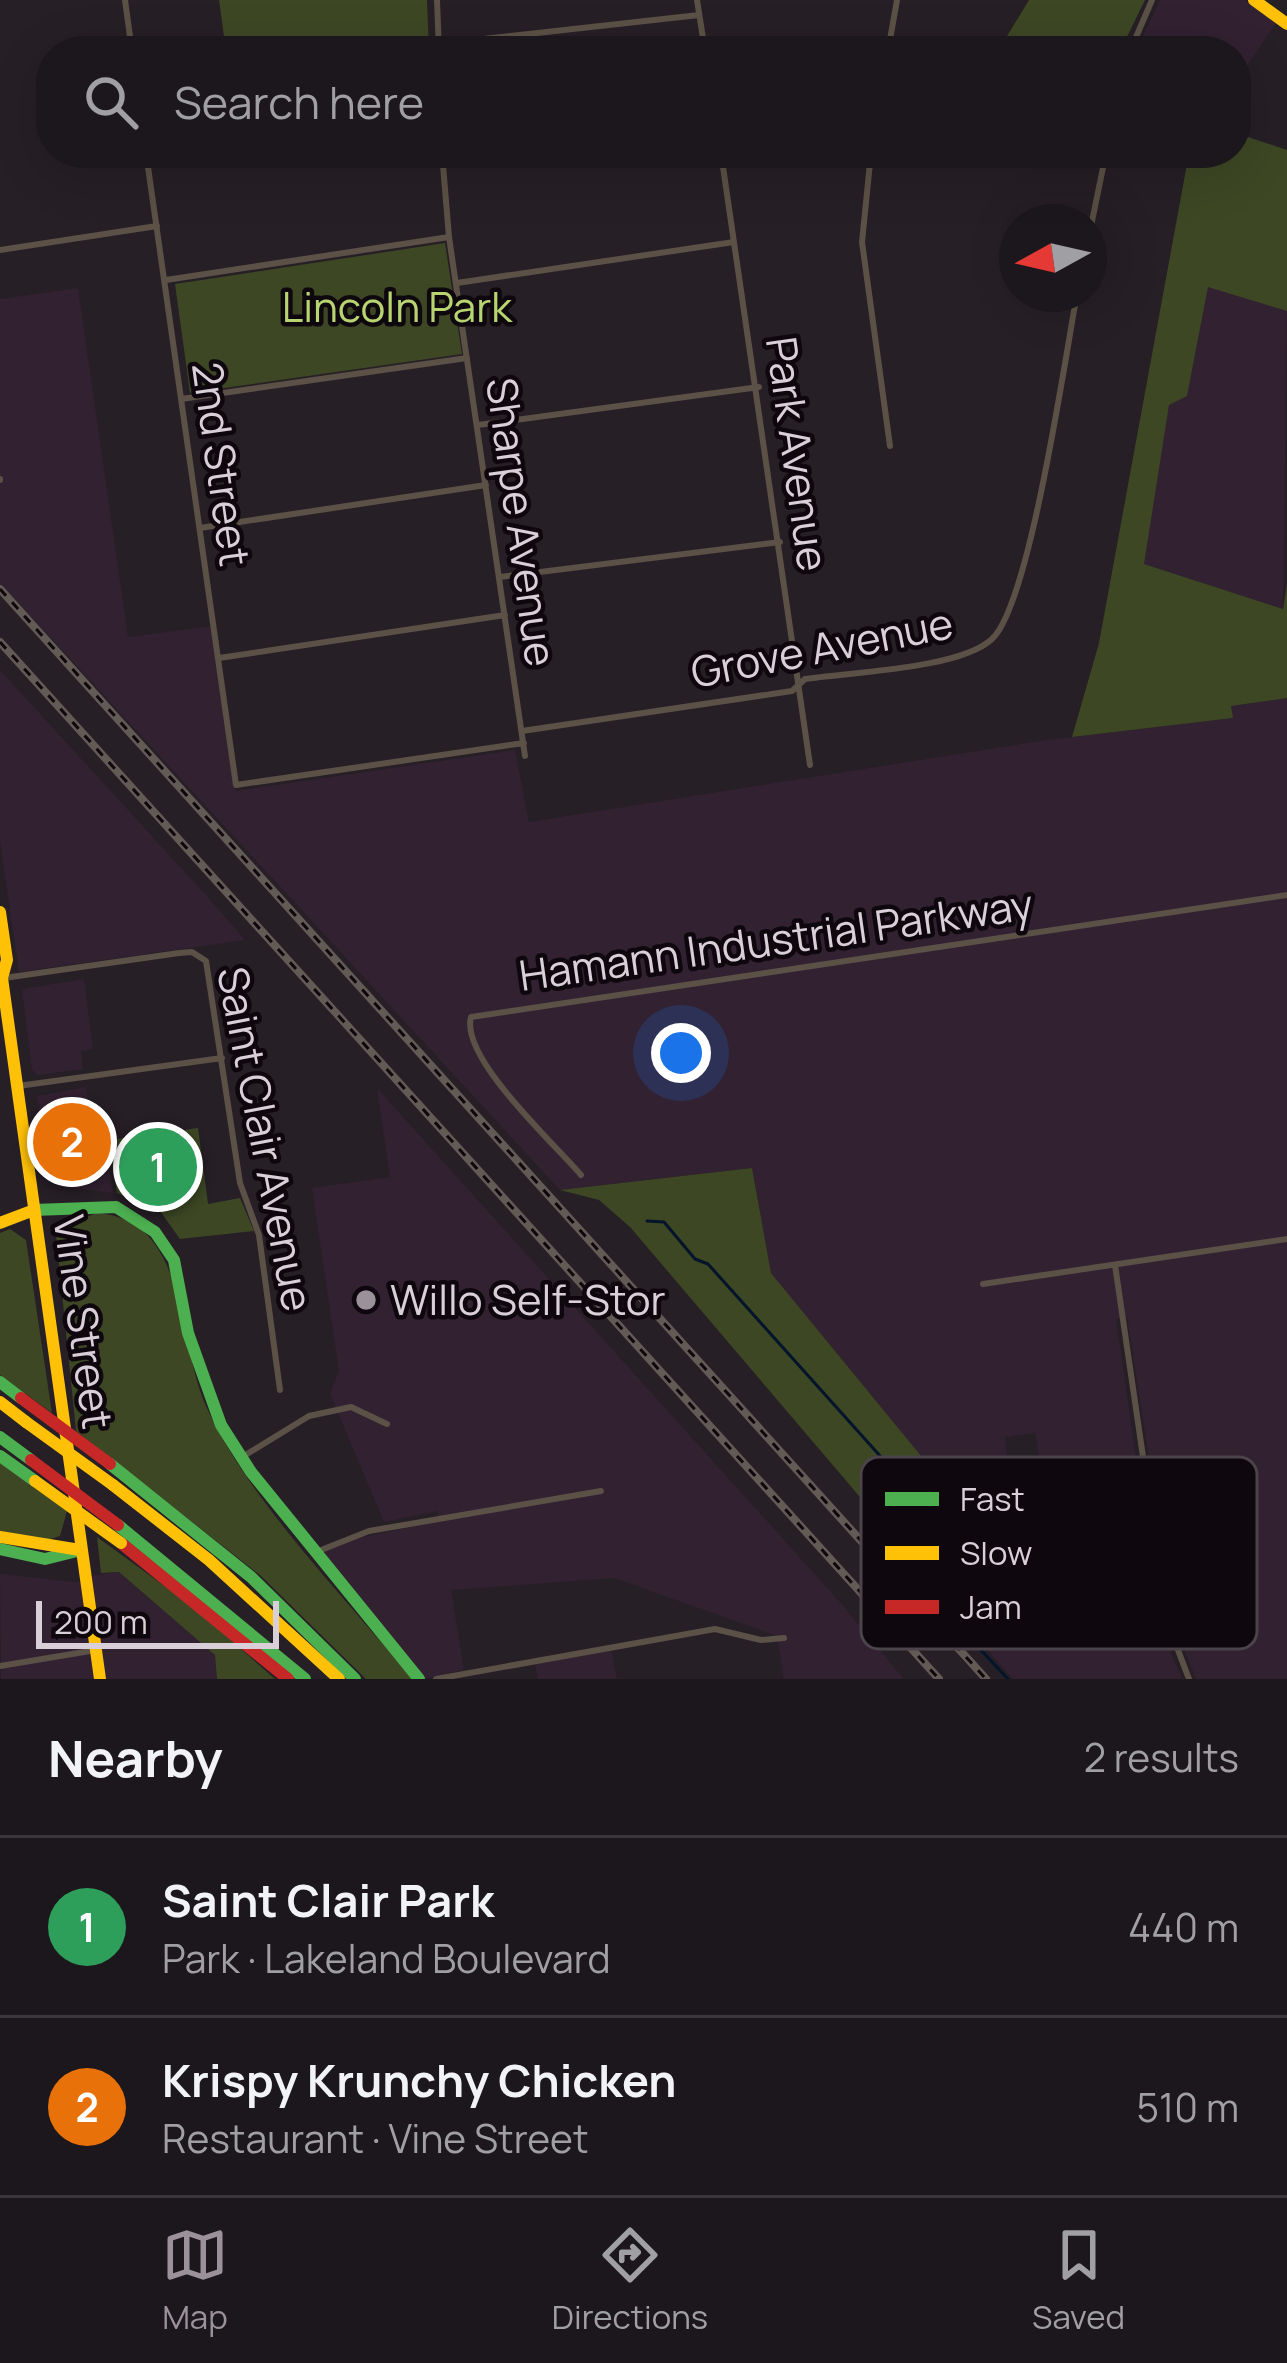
<!DOCTYPE html>
<html lang="en">
<head>
<meta charset="utf-8">
<style>
	:root { --surface:#1c171c; --page:#292429; --text:#f1f3f6; --muted:#a09fa3; --line:#3a363b; --accent:#9a919a }
	body { margin:0; font-family:Manrope,sans-serif; background:var(--page); color:var(--text) }
	.compass { position:absolute; left:999px; top:204px; width:108px; height:108px; border-radius:50%; background:var(--surface); box-shadow:0 12px 48px #0002; rotate:262deg }
	.scale { position:absolute; left:36px; bottom:30px; width:243px; box-sizing:border-box; padding-left:12px; border:6px solid #d9cfd8; border-top:0; font-size:33px; line-height:42px; white-space:nowrap; color:#d9cfd8; -webkit-text-stroke:9px #0e080e; paint-order:stroke }
	.you { position:absolute; left:681px; top:1053px; width:42px; height:42px; margin:-30px; border:9px solid #fff; border-radius:50%; background:#1a73e8; box-shadow:0 0 0 18px #1a73e833 }
	.badge { display:grid; place-items:center; width:78px; height:78px; border-radius:50%; background:var(--accent); color:#fff; font-size:39px; font-weight:700 }
	.pin { position:absolute; translate:-50% -50%; border:6px solid #fff; box-shadow:0 3px 12px #0006 }
	.list { margin:0; padding:0; list-style:none }
	h2 { display:flex; justify-content:space-between; align-items:center; height:156px; margin:0; padding:0 48px; font-size:51px }
	h2 small { font-size:39px; font-weight:400; color:var(--muted) }
	.list li { display:grid; grid-template-columns:78px 1fr auto; gap:36px; align-items:center; box-sizing:border-box; height:180px; padding:0 48px; border-top:3px solid var(--line) }
	.list b { display:block; font-size:45px; white-space:nowrap }
	.list p { margin:0; font-size:39px; white-space:nowrap; color:var(--muted) }
	.list em { font-size:39px; font-style:normal; color:var(--muted) }
	.icon { flex:none; width:66px; height:66px; fill:none; stroke:currentColor; stroke-width:2; stroke-linecap:round; stroke-linejoin:round }
	.map { position:relative; flex:none; width:1287px; height:1679px; overflow:hidden }
	.search { position:absolute; background:var(--surface); box-shadow:0 12px 48px #0002; left:36px; right:36px; top:36px; height:132px; display:flex; align-items:center; gap:30px; box-sizing:border-box; padding:0 42px; border-radius:48px; color:var(--muted); font-size:45px }
	.sheet { height:516px; background:var(--surface) }
	nav { display:flex; justify-content:space-around; align-items:center; box-sizing:border-box; height:168px; border-top:3px solid var(--line); background:var(--surface); font-size:33px; color:var(--muted) }
	nav a { display:grid; justify-items:center; gap:6px }
	nav .on { color:var(--accent) }
	.map>svg:first-child { display:block }
</style>
</head>
<body>
<div class="map">
<svg width="1287" height="1679" viewBox="0 0 1287 1679">
	<rect width="100%" height="100%" fill="#261f26"/>
	<!-- built -->
	<path fill="#322131" d="M1160,0H1245L1276,23L1236,82V51H1136Z
		M1208,286L1287,311L1283,609L1143,564L1169,405L1187,396Z
		M78,288L128,637L213,626L235,791L515,750L529,822L1046,740L1232,718L1231,706L1287,698V1679H1196L1173,1623L1258,1613L1251,1560L1166,1568L1127,1317L1116,1319L1150,1556L1166,1641L1182,1679H1013L970,1630L960,1588L972,1574L983,1571L979,1531L1002,1527L999,1502L1046,1495L1035,1433L1005,1437L1009,1479L944,1485L771,1273L752,1168L560,1190L0,583V299Z
		M0,670L206,895L245,940L19,972L0,842Z
		M84,979L93,1049L81,1051L83,1069L38,1075L32,1070L22,989Z
		M86,1087L94,1141L105,1140L113,1193L58,1186L47,1169L37,1096Z
		M377,1088L839,1601L904,1679H784L777,1636L614,1578L451,1590L464,1670L423,1679L322,1553L340,1542L438,1521V1511L384,1522L330,1394L339,1371L312,1188L390,1177Z
		M119,1572L215,1655L217,1679H104L89,1576Z
		M0,1574L83,1583L98,1679H1Z
		M611,1649L617,1679H538L535,1664Z"/>
	<!-- green -->
	<path fill="#3d4724" d="M219,0H427L429,51H226Z
		M1029,0H1145L1120,51H998Z
		M1236,133L1287,150V311L1208,287L1187,396L1169,405L1144,564L1283,609L1287,584V698L1231,706L1233,718L1072,737L1099,643L1189,153H1236Z
		M445,243L462,354L190,393L175,284Z
		M198,1128L208,1204L240,1198L254,1231L180,1239L160,1211L117,1193L109,1140Z
		M752,1168L771,1273L944,1484L965,1483L983,1566L929,1571L917,1564L630,1227L599,1200L560,1190Z
		M98,1213C189,1221 176,1338 206,1406C248,1500 347,1599 412,1679H366L261,1576L76,1431L56,1234L63,1224Z
		M10,1229L26,1240L52,1413L0,1375V1233Z
		M0,1463L67,1511L60,1536L44,1541L0,1531Z
		M97,1537L196,1609L275,1679H217L215,1655L119,1572L101,1573Z"/>
	<g fill="none" stroke-linecap="round" stroke-linejoin="round">
		<!-- stream -->
		<path stroke="#03142b" stroke-width="3" d="M647,1221L664,1222L695,1259L708,1264L916,1496L925,1497L940,1551L936,1602L1008,1679"/>
		<!-- street -->
		<path stroke="#5b5146" stroke-width="6" d="M125,0L132,51
			M437,0L439,51
			M697,0L705,51
			M439,44L699,15
			M888,51L897,0
			M1130,51L1152,0
			M146,153L236,785L524,743
			M442,153L449,237L525,756
			M721,153L810,765
			M871,153L862,242L890,446
			M443,165L548,153
			M1089,236L1106,153
			M0,250L157,226
			M166,280L449,237
			M457,283L734,242
			M181,399L467,358
			M478,425L759,387
			M0,479V480
			M200,528L486,485
			M500,577L780,542
			M219,658L505,615
			M522,731L792,691L805,679C851,672 960,669 992,639C1030,604 1065,357 1077,294
			M4,978L179,953L192,952L206,961L240,1183L259,1235L280,1390
			M18,1086L222,1058
			M581,1175C554,1143 460,1058 471,1017L1287,895
			M1115,1265L1167,1621L1189,1679
			M983,1284L1287,1239
			M242,1457L309,1416L351,1407L387,1424
			M316,1552L369,1531L601,1491
			M0,1666L96,1650
			M436,1679L715,1629L761,1640L784,1638"/>
		<!-- fast -->
		<path stroke="#4caf50" stroke-width="12" d="M34,1210L116,1207L155,1232L174,1260L188,1333L221,1425L251,1472L419,1679
			M0,1382L21,1398
			M0,1437L31,1460
			M0,1456L35,1481
			M110,1464L251,1577L355,1679
			M118,1525L305,1679
			M0,1549L45,1559L81,1550"/>
		<!-- slow -->
		<path stroke="#ffc107" stroke-width="12" d="M1254,0L1287,24
			M0,912L7,960L2,978L100,1679
			M0,1223L34,1210
			M0,1402L26,1422
			M113,1485L209,1560L339,1679
			M0,1537L80,1550"/>
		<!-- jam -->
		<path stroke="#c62828" stroke-width="12" d="M121,1543L288,1679"/>
		<defs>
			<path id="rail" d="M0,589L986,1679
				M0,642L939,1679"/>
		</defs>
		<!-- rail casing -->
		<use href="#rail" stroke="#625a55" stroke-width="8"/>
		<!-- rail -->
		<use href="#rail" stroke="#0e080e" stroke-width="3" stroke-dasharray="9" stroke-linecap="butt"/>
		<!-- slow-bridge -->
		<path stroke="#ffc107" stroke-width="12" d="M26,1422L113,1485
			M35,1481L121,1543"/>
		<!-- jam-bridge -->
		<path stroke="#c62828" stroke-width="12" d="M21,1398L110,1464
			M31,1460L118,1525"/>
	</g>
	<!-- markers -->
	<circle fill="#9a919a" stroke="#0e080e" stroke-width="4.5" cx="366" cy="1300" r="12"/>
	<g text-anchor="middle" stroke-width="9" stroke-linejoin="round" paint-order="stroke">
		<!-- park labels -->
		<g font-size="42" fill="#b8d471" stroke="#0e080e">
			<text x="397" y="322">Lincoln Park</text>
		</g>
		<!-- street labels -->
		<g font-size="42" fill="#d9cfd8" stroke="#0e080e">
			<text transform="translate(797 454) rotate(82)" y="15">Park Avenue</text>
			<text transform="translate(221 464) rotate(82)" y="15">2nd Street</text>
			<text transform="translate(521 522) rotate(82)" y="15">Sharpe Avenue</text>
			<text transform="translate(822 648) rotate(-11)" y="15">Grove Avenue</text>
			<text transform="translate(776 940) rotate(-8)" y="15">Hamann Industrial Parkway</text>
			<text transform="translate(265 1139) rotate(79)" y="15">Saint Clair Avenue</text>
			<text transform="translate(83 1322) rotate(82)" y="15">Vine Street</text>
		</g>
		<!-- poi labels -->
		<g font-size="42" fill="#d9cfd8" stroke="#0e080e" text-anchor="start">
			<text x="390" y="1315">Willo Self-Stor</text>
		</g>
	</g>
	<!-- legend -->
	<rect x="861" y="1457" width="396" height="192" rx="18" fill="#0e080e" stroke="#4b444b" stroke-width="3"/>
	<rect x="885" y="1492" width="54" height="14" fill="#4caf50"/>
	<rect x="885" y="1546" width="54" height="14" fill="#ffc107"/>
	<rect x="885" y="1600" width="54" height="14" fill="#c62828"/>
	<g font-size="33" fill="#d9cfd8">
		<text x="960" y="1511">Fast</text>
		<text x="960" y="1565">Slow</text>
		<text x="960" y="1619">Jam</text>
	</g>
</svg>
<svg class="compass" viewBox="-18 -18 36 36"><path d="M0-13l5 13h-10z" fill="#e53935"/><path d="M0 13l5-13h-10z" fill="#a09fa3"/></svg>
<div class="scale">200 m</div>
<div class="you"></div>
<div class="pin badge" style="left:158px;top:1167px;background:#2e9e5b">1</div>
<div class="pin badge" style="left:72px;top:1142px;background:#e8710a">2</div>
<div class="search"><svg class="icon" aria-label="search" viewBox="0 0 24 24"><circle cx="10" cy="10" r="6"/><path d="M15 15l6 6"/></svg>Search here</div>
</div>
<section class="sheet">
<h2>Nearby<small>2 results</small></h2>
<ul class="list">
<li><span class="badge" style="background:#2e9e5b">1</span><div><b>Saint Clair Park</b><p>Park · Lakeland Boulevard</p></div><em>440 m</em></li>
<li><span class="badge" style="background:#e8710a">2</span><div><b>Krispy Krunchy Chicken</b><p>Restaurant · Vine Street</p></div><em>510 m</em></li>
</ul>
</section>
<nav>
<a class="on"><svg class="icon" aria-label="map" viewBox="0 0 24 24"><path d="M3 6l6-2 6 2 6-2v14l-6 2-6-2-6 2zM9 4v14M15 6v14"/></svg>Map</a>
<a><svg class="icon" aria-label="directions" viewBox="0 0 24 24"><path d="M12 3l9 9-9 9-9-9zM9 14v-3h6M13 9l2 2-2 2"/></svg>Directions</a>
<a><svg class="icon" aria-label="saved" viewBox="0 0 24 24"><path d="M7 4h10v16l-5-4-5 4z"/></svg>Saved</a>
</nav>
</body>
</html>
